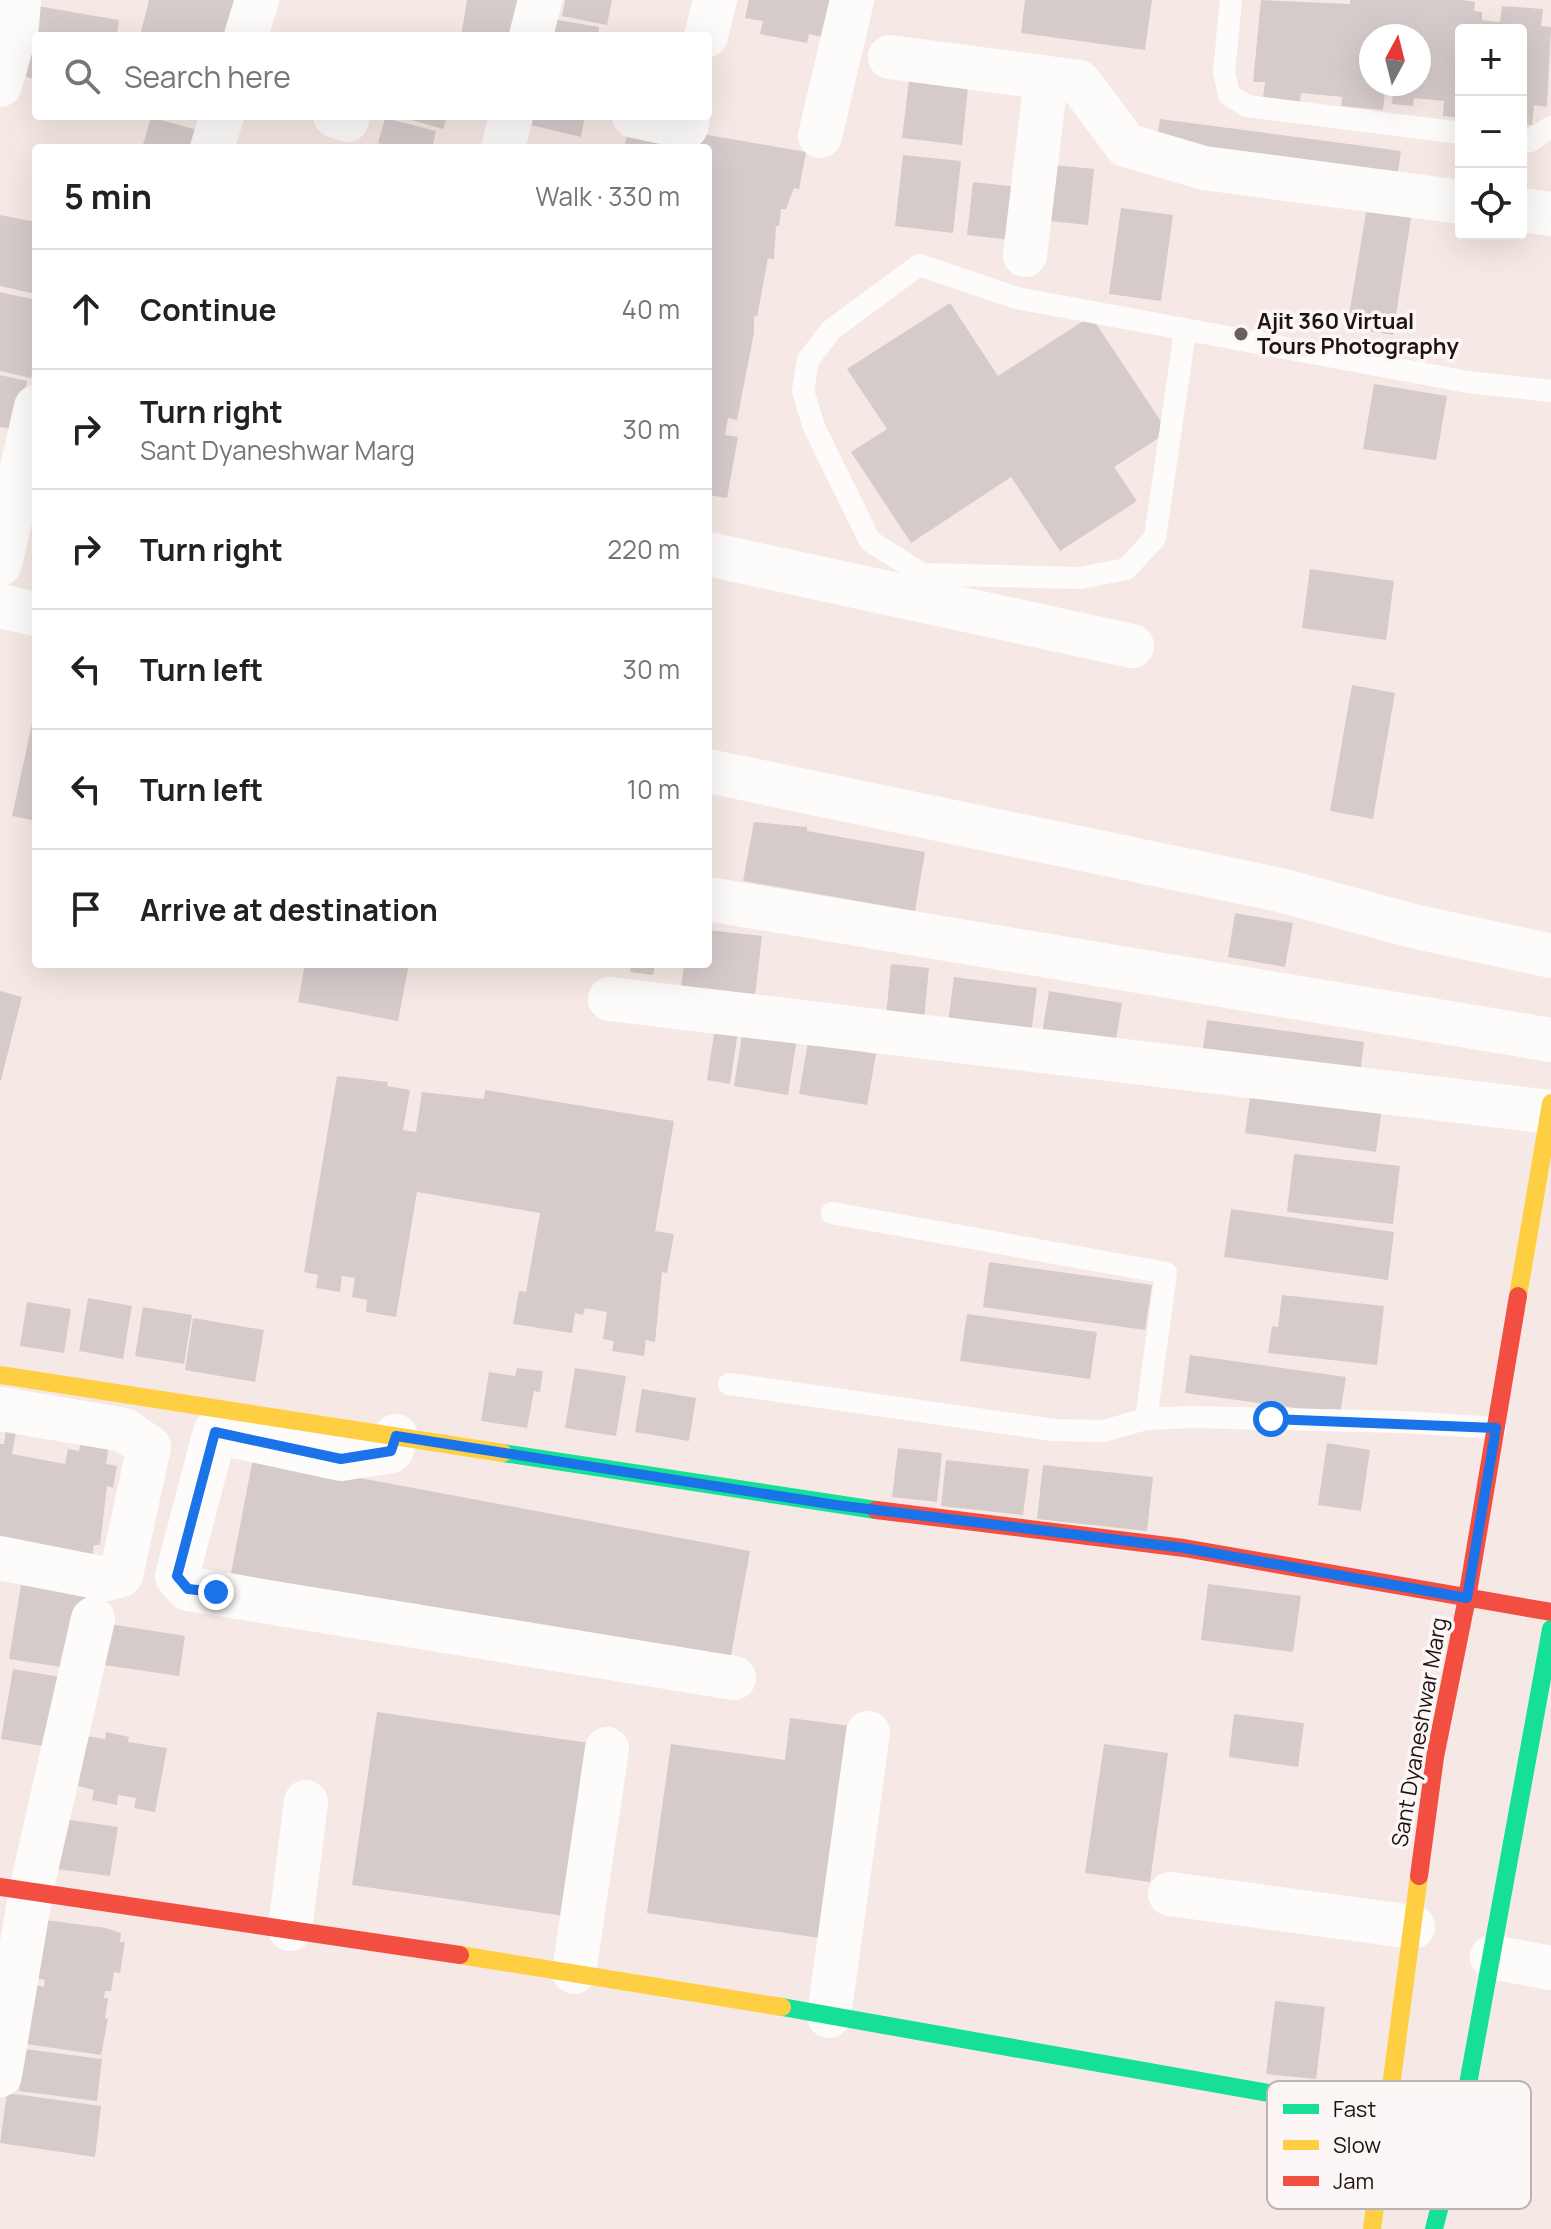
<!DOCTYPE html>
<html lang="en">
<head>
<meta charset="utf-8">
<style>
	:root { --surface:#fff; --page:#f2f2f2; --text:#222; --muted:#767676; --line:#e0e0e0 }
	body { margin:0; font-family:Manrope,sans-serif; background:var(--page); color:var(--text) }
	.controls { position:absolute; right:24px; top:24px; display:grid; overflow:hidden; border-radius:8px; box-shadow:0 8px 32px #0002 }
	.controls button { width:72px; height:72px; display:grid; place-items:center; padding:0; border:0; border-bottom:2px solid var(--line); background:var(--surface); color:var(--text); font:40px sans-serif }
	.compass { position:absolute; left:1359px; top:24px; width:72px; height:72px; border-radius:50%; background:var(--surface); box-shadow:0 8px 32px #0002; rotate:7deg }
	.stop { position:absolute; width:24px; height:24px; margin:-18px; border:6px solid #1a73e8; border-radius:50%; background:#fff }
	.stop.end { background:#1a73e8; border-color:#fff; box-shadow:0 2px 8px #0008 }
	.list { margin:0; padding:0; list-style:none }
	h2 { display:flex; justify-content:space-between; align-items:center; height:104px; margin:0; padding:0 32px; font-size:34px }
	h2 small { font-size:26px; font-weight:400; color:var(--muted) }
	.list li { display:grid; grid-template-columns:52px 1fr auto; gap:24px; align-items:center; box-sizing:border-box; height:120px; padding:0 32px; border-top:2px solid var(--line) }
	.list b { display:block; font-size:30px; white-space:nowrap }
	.list p { margin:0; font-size:26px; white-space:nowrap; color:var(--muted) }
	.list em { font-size:26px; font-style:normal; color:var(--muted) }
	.icon { flex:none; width:44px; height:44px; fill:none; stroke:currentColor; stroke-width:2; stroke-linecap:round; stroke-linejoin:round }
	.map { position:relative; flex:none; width:1551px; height:2229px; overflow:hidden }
	.search { position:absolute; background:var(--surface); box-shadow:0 8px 32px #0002; left:32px; top:32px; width:680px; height:88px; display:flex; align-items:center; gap:20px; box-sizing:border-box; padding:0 28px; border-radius:8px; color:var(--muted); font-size:30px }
	.panel { position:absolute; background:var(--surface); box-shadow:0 8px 32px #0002; left:32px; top:144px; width:680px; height:824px; border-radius:8px }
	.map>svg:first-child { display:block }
</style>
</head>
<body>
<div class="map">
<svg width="1551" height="2229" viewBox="0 0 1551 2229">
	<rect width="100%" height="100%" fill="#f6e9e5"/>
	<!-- building -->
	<path fill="#d6cbcb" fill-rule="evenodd" d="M149,0H236L227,36H140Z
		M467,0H531L525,36H461Z
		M565,0H612L607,25L562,16Z
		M749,0H840L832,39L809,34L807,43L760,34L763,21L745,18Z
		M1025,0H1152L1145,50L1021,33Z
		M1261,0L1350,4V0H1462L1475,2L1474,11L1482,12V20L1500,22L1502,6L1543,9L1541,26L1551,27L1547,107L1534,105L1532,125L1521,124V30H1461V118L1443,116L1444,101L1414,98L1413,106L1392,104L1393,92H1385L1383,110L1341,106L1342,97L1301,93L1300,102L1263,98L1265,82H1253ZM1371,36H1419V84H1371Z
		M37,6L119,20L117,36H36V79L26,77Z
		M552,19L599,27L598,36H549Z
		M909,80L968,87L962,145L902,138Z
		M398,116H447L443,129Z
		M524,116H585L581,137L523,123Z
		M151,117L211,134L207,148H142Z
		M385,118L436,131L432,148H398L378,143Z
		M1160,119L1401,151L1397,178L1156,146Z
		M630,124L679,148H624Z
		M685,131L806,152L799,189L794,188L786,209H781L779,226H776L774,259L768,258L757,317L754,316V333L737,420L728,418L725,435L738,437L727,498L708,495V148H682Z
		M903,155L961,161L953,233L895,226Z
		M1044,164L1094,169L1088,225L1039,220Z
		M973,182L1027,188L1020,241L967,235Z
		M1121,208L1173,215L1161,301L1109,294Z
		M1366,212L1411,218L1393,335L1347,328Z
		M0,215L36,222V294L0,286Z
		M0,292L36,300V356L31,378L0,371Z
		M950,303L998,376L1091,316L1168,432L1114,467L1137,501L1060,551L1011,477L911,543L851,452L887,429L847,369Z
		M0,375L27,381L17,430L0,427Z
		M1374,384L1447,396L1436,460L1363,449Z
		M1310,569L1394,581L1386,640L1302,628Z
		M1352,685L1395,693L1373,819L1330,811Z
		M35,710H36V821L12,816Z
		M754,822L807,827V831L925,852L915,911L743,881Z
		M1235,913L1293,923L1285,967L1228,957Z
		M708,930L762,936L754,1004L680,995L684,964H708Z
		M305,964H409L398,1021L298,1002Z
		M631,964H655L653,975L630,972Z
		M891,964L929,968L924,1020L886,1016Z
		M954,977L1037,988L1030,1042L947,1031Z
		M0,991L22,997L1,1080H0Z
		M1049,991L1122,1003L1114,1052L1041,1040Z
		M717,1014L740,1018L730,1084L707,1080Z
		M745,1017L799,1025L788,1095L734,1086Z
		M1207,1020L1364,1042L1359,1084L1201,1062Z
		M808,1042L876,1054L867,1105L799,1094Z
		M337,1076L388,1082L387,1086L410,1090L403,1130L416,1132L422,1092L484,1099L485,1090L674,1121L655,1231L674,1234L667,1273L662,1272L655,1342L646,1340L644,1356L612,1351L614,1341L603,1339L607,1312L585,1308L583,1315L575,1313L572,1333L513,1324L519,1291L526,1292L540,1213L417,1192L396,1317L366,1312L367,1300L352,1297L355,1278L342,1276L340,1292L316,1288L318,1275L304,1272Z
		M1251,1089L1382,1108L1376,1152L1245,1133Z
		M1294,1154L1400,1166L1393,1224L1287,1212Z
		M1231,1209L1394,1232L1388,1280L1224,1257Z
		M989,1262L1152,1285L1145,1330L983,1307Z
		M1282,1295L1384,1306L1377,1365L1268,1353L1272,1326L1278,1327Z
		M88,1298L132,1306L123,1359L79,1351Z
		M27,1302L71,1309L64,1353L20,1346Z
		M143,1307L192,1315L184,1364L135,1356Z
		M967,1314L1097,1332L1090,1379L960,1361Z
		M193,1318L264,1330L255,1382L185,1370Z
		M1190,1355L1346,1377L1340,1414L1185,1393Z
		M517,1368L543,1371L540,1392L534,1391L527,1428L481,1421L489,1372L515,1376Z
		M575,1368L626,1376L616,1436L565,1428Z
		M642,1389L696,1398L689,1441L635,1432Z
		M83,1429L111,1434L106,1464L117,1466L113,1488L107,1486L100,1545H94L91,1565L0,1546V1444H4L6,1430L16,1432L12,1454L65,1464L68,1449L79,1451Z
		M1327,1443L1370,1450L1361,1511L1318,1505Z
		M898,1448L942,1453L937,1502L892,1497Z
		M253,1458L750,1551L729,1666L231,1573Z
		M946,1460L1029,1469L1023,1515L941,1506Z
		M1043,1465L1153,1477L1147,1531L1037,1519Z
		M1208,1584L1301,1596L1293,1652L1201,1640Z
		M21,1585L86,1596L74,1669L9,1659Z
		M104,1623L185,1636L179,1676L97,1664Z
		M13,1669L66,1678L54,1748L1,1739Z
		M377,1712L596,1744L571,1917L352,1885Z
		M1234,1714L1304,1723L1298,1767L1229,1757Z
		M790,1718L850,1726L820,1938L647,1913L671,1744L785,1760Z
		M106,1732L129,1737L128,1742L167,1748L155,1812L134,1808L136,1798L118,1795L117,1805L92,1800L94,1790L78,1786L87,1736L105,1739Z
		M1104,1744L1168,1753L1150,1882L1085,1873Z
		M57,1818L118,1827L110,1876L49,1868Z
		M45,1920L106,1928L121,1933L120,1942H125L120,1973L114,1972L111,1991H105L104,1998H108L105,2018L108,2019L101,2055L26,2044L35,1985L44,1987L45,1980L36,1978Z
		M1275,2001L1325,2007L1316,2079L1266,2074Z
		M25,2049L102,2059L97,2101L19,2091Z
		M7,2093L101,2106L95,2157L0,2143Z"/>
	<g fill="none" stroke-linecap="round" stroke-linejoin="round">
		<!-- lane -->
		<path stroke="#fefcfb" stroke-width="22" d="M1231,0L1224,72L1229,95L1247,106L1461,133
			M1521,140L1530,141L1551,127
			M1185,331L1155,538L1126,569L1080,578L922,574L870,541L814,427L803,391L808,360L831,330L919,265L1017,298L1468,382L1551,391
			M832,1213L1166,1273L1146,1419
			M729,1384L1054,1430L1103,1431L1146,1419L1193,1417L1403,1422L1496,1428"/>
		<!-- street -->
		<path stroke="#fefcfb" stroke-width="44" d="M246,36L257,0
			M531,36L540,0
			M706,36L715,0
			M890,57L1079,82L1126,145L1204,168L1461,202
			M0,85L17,26L19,0
			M335,116L347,120
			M634,116L686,127L688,116
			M820,136L852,0
			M212,148L222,116
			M503,148L511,116
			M1521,210L1551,214
			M1025,255L1046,79
			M708,554L1132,646
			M0,564L36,407
			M0,606L36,614
			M708,771L1280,890L1413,926L1551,956
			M708,899L1551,1040
			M610,999L1550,1112
			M0,1409L124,1430L149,1447L121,1575L106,1579L0,1558
			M396,1436L391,1451L341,1459L215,1432L177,1576L188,1589L734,1678
			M1170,1894L1413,1927
			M290,1929L306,1802
			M1492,1957L1551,1968
			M574,1972L607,1749
			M829,2016L868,1733
			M0,2075L31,1891L93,1619"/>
		<!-- fast -->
		<path stroke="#16e098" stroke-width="18" d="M503,1453L876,1510
			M782,2007L1387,2114
			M1434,2229L1460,2128L1551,1629"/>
		<!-- slow -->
		<path stroke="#ffcf43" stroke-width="18" d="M1518,1296L1551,1103
			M0,1375L503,1453
			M460,1955L782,2007
			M1372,2229L1419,1876"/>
		<!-- jam -->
		<path stroke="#f24e42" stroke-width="18" d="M876,1510L1184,1548L1551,1612
			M1419,1876L1435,1757L1467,1598L1518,1296
			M0,1887L460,1955"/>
	</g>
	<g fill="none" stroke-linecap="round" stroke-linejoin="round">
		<!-- route -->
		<path stroke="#1a73e8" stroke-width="10" d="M216,1592L188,1589L177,1576L215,1432L341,1459L391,1451L396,1436L836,1505L1184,1548L1467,1598L1496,1428L1271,1419"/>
	</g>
	<!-- markers -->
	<circle fill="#6a5f5c" stroke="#fcf7f6" stroke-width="3" cx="1241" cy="334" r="8"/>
	<g text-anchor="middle" stroke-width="7" stroke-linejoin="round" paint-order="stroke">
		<!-- poi labels -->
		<g font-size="22" font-weight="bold" fill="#1e1513" stroke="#fcf7f6" text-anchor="start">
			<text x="1257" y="329">Ajit 360 Virtual<tspan x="1257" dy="25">Tours Photography</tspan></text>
		</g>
		<!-- street labels -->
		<g font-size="22" fill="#1e1513" stroke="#fcf7f6">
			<text transform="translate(1419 1732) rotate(-80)" y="8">Sant Dyaneshwar Marg</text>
		</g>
	</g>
	<!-- legend -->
	<rect x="1267" y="2081" width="264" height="128" rx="12" fill="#fcf7f6" stroke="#b9b3b2" stroke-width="2"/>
	<rect x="1283" y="2104" width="36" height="10" fill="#16e098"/>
	<rect x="1283" y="2140" width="36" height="10" fill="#ffcf43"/>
	<rect x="1283" y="2176" width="36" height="10" fill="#f24e42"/>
	<g font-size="22" fill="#1e1513">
		<text x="1333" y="2117">Fast</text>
		<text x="1333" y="2153">Slow</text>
		<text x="1333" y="2189">Jam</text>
	</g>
</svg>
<div class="controls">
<button>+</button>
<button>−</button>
<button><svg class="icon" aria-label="locate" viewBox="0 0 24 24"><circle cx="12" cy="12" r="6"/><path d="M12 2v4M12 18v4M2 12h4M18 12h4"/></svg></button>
</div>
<svg class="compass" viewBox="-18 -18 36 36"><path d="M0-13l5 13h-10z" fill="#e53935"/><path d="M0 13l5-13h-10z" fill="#767676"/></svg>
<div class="stop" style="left:1271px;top:1419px"></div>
<div class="stop end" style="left:216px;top:1592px"></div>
<div class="search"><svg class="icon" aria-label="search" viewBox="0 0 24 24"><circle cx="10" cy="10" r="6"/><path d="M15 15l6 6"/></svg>Search here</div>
<section class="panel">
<h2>5 min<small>Walk · 330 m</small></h2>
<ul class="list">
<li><svg class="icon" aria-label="ahead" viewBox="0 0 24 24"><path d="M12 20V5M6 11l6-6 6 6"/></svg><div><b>Continue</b></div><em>40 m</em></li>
<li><svg class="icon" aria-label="right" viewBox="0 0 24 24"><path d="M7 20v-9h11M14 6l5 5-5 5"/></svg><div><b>Turn right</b><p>Sant Dyaneshwar Marg</p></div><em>30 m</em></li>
<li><svg class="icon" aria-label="right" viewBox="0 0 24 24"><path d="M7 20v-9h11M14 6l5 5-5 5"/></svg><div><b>Turn right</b></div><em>220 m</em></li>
<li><svg class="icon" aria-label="left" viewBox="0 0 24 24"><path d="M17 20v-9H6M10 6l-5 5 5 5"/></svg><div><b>Turn left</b></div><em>30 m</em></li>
<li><svg class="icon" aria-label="left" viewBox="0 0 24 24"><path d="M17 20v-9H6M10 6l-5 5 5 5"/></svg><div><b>Turn left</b></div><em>10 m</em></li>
<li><svg class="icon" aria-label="arrive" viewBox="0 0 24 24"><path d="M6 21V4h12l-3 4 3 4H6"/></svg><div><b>Arrive at destination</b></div></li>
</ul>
</section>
</div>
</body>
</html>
